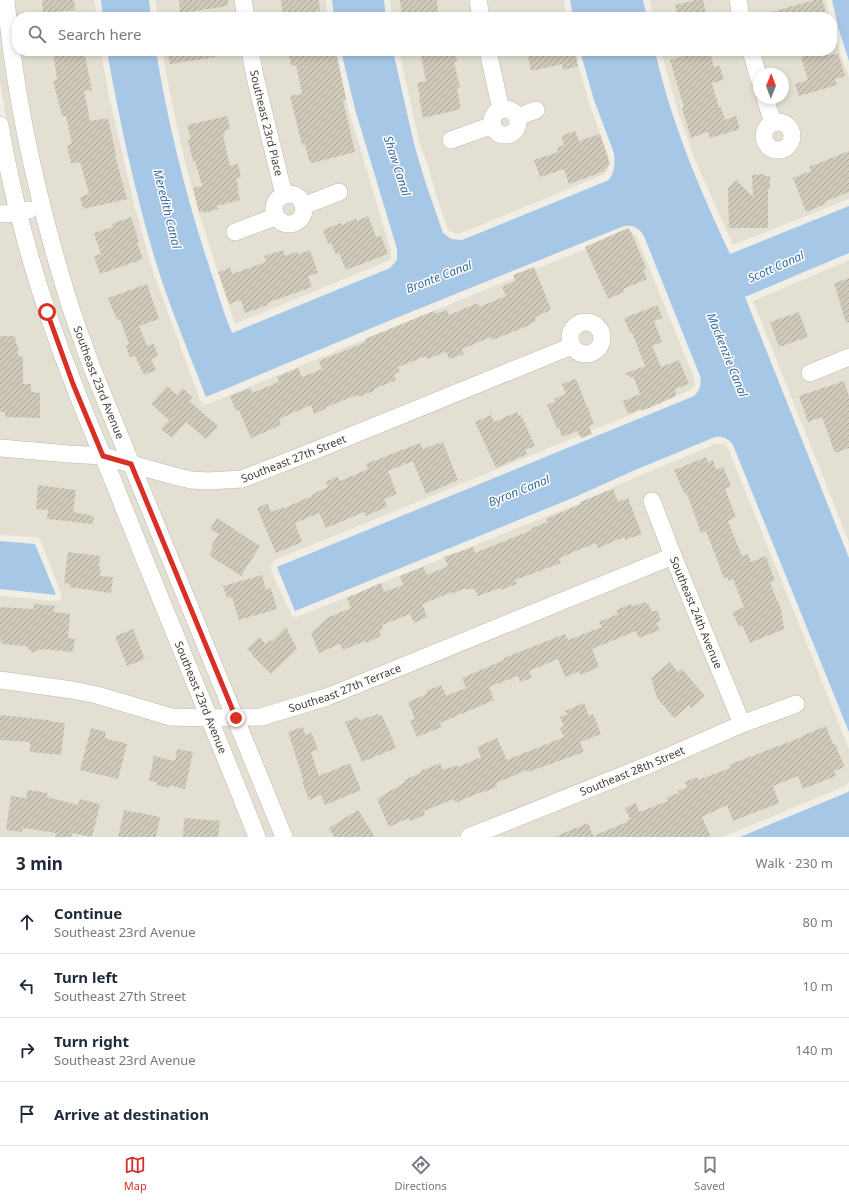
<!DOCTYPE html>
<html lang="en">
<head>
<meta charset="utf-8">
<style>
	:root { --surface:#fff; --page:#f6f6f7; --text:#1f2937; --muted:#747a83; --line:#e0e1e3; --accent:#d93025 }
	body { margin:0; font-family:"Noto Sans",sans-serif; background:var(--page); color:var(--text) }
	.compass { position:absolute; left:753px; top:68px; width:36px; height:36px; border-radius:50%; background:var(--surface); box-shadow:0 2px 6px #0003; rotate:1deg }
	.stop { position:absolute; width:12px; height:12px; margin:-9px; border:3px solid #d93025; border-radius:50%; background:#fff }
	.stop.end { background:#d93025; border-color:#fff; box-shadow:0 1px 4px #0008 }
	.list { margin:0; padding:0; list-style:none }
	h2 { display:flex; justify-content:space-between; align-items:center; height:52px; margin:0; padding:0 16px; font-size:17px }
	h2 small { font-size:13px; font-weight:400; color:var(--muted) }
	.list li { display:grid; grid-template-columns:26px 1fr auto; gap:12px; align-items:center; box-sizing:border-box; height:64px; padding:0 16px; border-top:1px solid var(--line) }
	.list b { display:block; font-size:15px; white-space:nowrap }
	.list p { margin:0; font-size:13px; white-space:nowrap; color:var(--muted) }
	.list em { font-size:13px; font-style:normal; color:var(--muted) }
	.icon { flex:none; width:22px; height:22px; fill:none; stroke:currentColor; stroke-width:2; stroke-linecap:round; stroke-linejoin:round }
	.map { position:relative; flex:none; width:849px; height:837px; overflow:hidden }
	.search { position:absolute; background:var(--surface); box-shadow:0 2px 6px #0003; left:12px; right:12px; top:12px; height:44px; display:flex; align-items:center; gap:10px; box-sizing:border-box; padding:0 14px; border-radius:16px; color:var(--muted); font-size:15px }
	.sheet { height:308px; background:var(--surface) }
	nav { display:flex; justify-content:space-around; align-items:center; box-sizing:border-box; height:56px; border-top:1px solid var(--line); background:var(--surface); font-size:11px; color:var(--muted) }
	nav a { display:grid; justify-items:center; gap:2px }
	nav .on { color:var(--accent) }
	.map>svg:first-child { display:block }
</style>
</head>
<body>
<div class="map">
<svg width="849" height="837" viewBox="0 0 849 837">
	<defs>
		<pattern id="building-hatch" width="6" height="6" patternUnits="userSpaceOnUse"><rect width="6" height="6" fill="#d0cabb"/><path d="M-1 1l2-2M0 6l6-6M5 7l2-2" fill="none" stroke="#aaa599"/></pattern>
	</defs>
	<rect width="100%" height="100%" fill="#f0eee5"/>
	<!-- residential -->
	<path fill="#e3e0d3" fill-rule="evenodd" d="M13,0H94L97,17H17V35Z
		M155,0H326L328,17H158Z
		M390,0H564L566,17H392Z
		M650,0H826L830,17H653Z
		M0,14L42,233L277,837H265L80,382L54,309L25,211L8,128L0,83Z
		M832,26L841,56L849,77V199L733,245L695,160L677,109L661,51H832ZM759,74H783V98H759Z
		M19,51H101L109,96L134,204L153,272L200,400L204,404H208L477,293L625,233L630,232L636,235L694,378L695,385L691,390L275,560L271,565V570L291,615L293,617H297L577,504L638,476L716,444H724L728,448L849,749V782L845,786L723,837H292L99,365L75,297L55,228L38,159L25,89Z
		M162,51H335L349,111L391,251V258L390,260L235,324L199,214L184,158L171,98Z
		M399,51H574L589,102L608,155L609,161L607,171L605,174L461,233L457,234L451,232L448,229L437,198L429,169L419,141Z
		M0,160L12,215L250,837H0V596L56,601L59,600L62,596L40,539L36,537L0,535Z
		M849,260V542L753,301Z"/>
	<!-- water -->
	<path fill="#a7c7e7" d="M101,0H149L151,17H103Z
		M332,0H384L386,17H334Z
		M570,0H643L647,17H573Z
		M832,0H849V61L839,30Z
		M107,51H156C169,130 189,208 215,284C220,300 225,317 232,333L390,268L397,260V249L355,109L341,51H393L414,144L425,181L443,233L451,239L462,240L609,180C615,171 615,163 614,153L594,100L580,51H655C671,122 699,188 730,254L849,206V253L745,297L849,558V732L733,445C728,438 723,436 715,437L635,470L575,497L295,611L277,567L694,396C700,390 702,384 700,376L644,236C639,228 634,225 624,226L391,320L206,397C190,355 172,313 158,269C136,198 120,124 107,51Z
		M0,541L35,544L56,595L0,589Z
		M849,791V837H740L848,792Z"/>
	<!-- building -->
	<path fill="url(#building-hatch)" d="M42,0H74L75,10L43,13Z
		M179,0H228V6L180,13Z
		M281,0H319L320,11L283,16Z
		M400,0H437L438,12L424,14V16L402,17Z
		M696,0H703L706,12L693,14L694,17H678L675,5Z
		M814,0H822L827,17H766L765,14Z
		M53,51H84L92,90L84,91L90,121L108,118L116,154L115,155L127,199L83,209L80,197L89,194L80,162L71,164L67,145L72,144L66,116H62L53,81L57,80Z
		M167,51H215V57L170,64Z
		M288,51H336L346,99L343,100L355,152L312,163L309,160L305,144L302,145L290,96L302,94L296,65L291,66Z
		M420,51H455L457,61L454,62L460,87L457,88L461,109L423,118L419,97H420L417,83L426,81Z
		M527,51H575L578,66L563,70L562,64L531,71Z
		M702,51H710L714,67L719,65L721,70L724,80L712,83L719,108L721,107L725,120L736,116L740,129L710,138L708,132L691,138L682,108H684L670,60Z
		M822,51H827L828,56L838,53L845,76L835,79L837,85L799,96L795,84L808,80L801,57Z
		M227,116L230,129L224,131L225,135H223L230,166L238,164L241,177L236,178L239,191L238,192L240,200L217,206L218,209L204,213L203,211L199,212L193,188L202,186L195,161H193L188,140L191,139L187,125Z
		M575,131L579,141L600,134L610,164L602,172L569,184L564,169L540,177L534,160L558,152L557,148L564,145L561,136Z
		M849,151V192L824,202L825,204L806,212L793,178L811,171L809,167Z
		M764,174V176H770V189H768V228H729L728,188L736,180L753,197L752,175Z
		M368,216L376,237L381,236L388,254L346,270L339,253L336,255L331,243L328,244L323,230L341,223L342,225L356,218L357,221Z
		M131,217L139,242L137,243L143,259L100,274L94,256L101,254L94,233L113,227L112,224Z
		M628,228L631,232L646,268L643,269L647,279L623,289L624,292L608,299L585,247Z
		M283,250L285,256L297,252L298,254L310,250L318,273L308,276L312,287L267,303L268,305L245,313L241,300L229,304L218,272L230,268L232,274L266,262L264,256Z
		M534,267L551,309L549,310V311L535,317L536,321L530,324V325L492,340L491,337L462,349L464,354L449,359L446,352L427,359L426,356L398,367L400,372L394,374L396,380L374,389V391L358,397L357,395L326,407L327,408L314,414L311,405L279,419L281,425L251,438L239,410L236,411L230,396L250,388L252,393L279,382L277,377L298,368L302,377L322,369L319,361L366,342L365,339L434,311L435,314L447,310L449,315L478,303L479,307L506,296L502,287L515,281L513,275Z
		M849,278V322L846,323L834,283Z
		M147,284L159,319L139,326L147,346L154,344L158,356L151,359L156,370L144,375L135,356L130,358L126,346L129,344L120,319L117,320L108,298Z
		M658,305L662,318L654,321L662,342L652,346L661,367L679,360L689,384L675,389L676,396L642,411L641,409L628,414L623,401L640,394L634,378L624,374L645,366L632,332L630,333L624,318Z
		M799,312L808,337L779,347L770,322Z
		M0,336H15L16,344H18V356L23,357V384H31V392L40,393V418L5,417V412H0Z
		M576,379L594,424L589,426L592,434L581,438L577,431L562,437L559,428L557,429L547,405L555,402L554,399L566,394L562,384Z
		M844,381L849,396V448L835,453L822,417L808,422L799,396Z
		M167,386L177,395L183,388L193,398L189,401L218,426L206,439L186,422L172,438L161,429L169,420L151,404Z
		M517,412L519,416L521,415L535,446L525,450L527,454L496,468L475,422L491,415L494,422Z
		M443,442L458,480L426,494L413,461L388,471L397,494L384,499L387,507L365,516L364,512L326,528L319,513L295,523L302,542L276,553L257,508L268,503L271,512L284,507V508L312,496L311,495L328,487L326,482L337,476L340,481L368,469L366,464L420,443L423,449Z
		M706,457L708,462L713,460L716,470L723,467L731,486L725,489L736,517L728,521L742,556L748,554L751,562L766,556L775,581L770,583L781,609L784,629L750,643L742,625L739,627L732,612L744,607L733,579L729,581L727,577L724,578L706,531L701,533L687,494L685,495L674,470Z
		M38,485L76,490L73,512L94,516L93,524L47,519L48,510L36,509Z
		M613,489L618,502L628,498L642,534L625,540L624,537L598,548L596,543L573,552L559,559L561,563L515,580L517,584L501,590L500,588L478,596L475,589H463L452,594V592L422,604L427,617L414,623L410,614L382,625L383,628L379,631L381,636L366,643L365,641L343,650L340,644L319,653L311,633L327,618L351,608L347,598L381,583L384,592L403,585L400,576L423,567L427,575L448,566L444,557L473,547L475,553L532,530V528L548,522L546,519L581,504L580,502Z
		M217,518L260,546L241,576L223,564L217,561L216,560L209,555L213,548L211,546L219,534L210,529Z
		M68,552L100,556L99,567H101L100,576L113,577L111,593L69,587L70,584L64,583Z
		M262,575L266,590L271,588L277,609L239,620L232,597L227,598L223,586Z
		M644,602L648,604L652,612L657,610L661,621L656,623L660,630L639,638L636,631L592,649L599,667L581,675L579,671L565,677L558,659L529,671L532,678L520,682L518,676L489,687L494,700L440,723L442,727L417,737L410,721L415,719L408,702L427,694L426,691L441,685L446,696L466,688L462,678L504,660V658L565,634L568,640L602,627L599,622L618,614L616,610L631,604L632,607Z
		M34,604L55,606L54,612L70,614L68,638L75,639L73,652L41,649L36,652H31L26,646L1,644V640H0V607L34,609Z
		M286,627L297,649L271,674L252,655L253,654L247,649L259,637L266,644L270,640L272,641Z
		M133,629L145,659L127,666L115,636Z
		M670,662L678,672L682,669L705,696L691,708L689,705L674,718L657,698L651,678Z
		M584,703L589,716L593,714L601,734L580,742L584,752L528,772L527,770L496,783L497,787L482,793L481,792L455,803L454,799L424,811L425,815L410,821L409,818L389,827L377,799L405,782L404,780L421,773V771L440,763L443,770L457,765L458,767L481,757L477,747L497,738L507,760L564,737L560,728L564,726L560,717L567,714L565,711Z
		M378,714L379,716L382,715L396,748L362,762L345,722L358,717L360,720Z
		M0,715L49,720V721L65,723L61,755L30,752V742L0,740Z
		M826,726L833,744H835L844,765L842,766L843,768L834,771L836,776L803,789L798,776L773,786L779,803L733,821L727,805L702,817L711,837H554L588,823L593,836L627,822V820L630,819L625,808L636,803L639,812L668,801L666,798L679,793L678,791L687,787L685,782L697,777L698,780L730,768L729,765L802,737V736Z
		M303,727L305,735L312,733L318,750L311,752L319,776L350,763L361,790L325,805L321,795L309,800L302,782H304L288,732Z
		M91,728L106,732L105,738L127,744L118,779L80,770Z
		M177,749L193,752L185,789L170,785L169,788L156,785L157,782L149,781L154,756L175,761Z
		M28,790L48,793L47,797L78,805L80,799L100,804L92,837L72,833L71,837H55L56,833L23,828L22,832L6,830L11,796L26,798Z
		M124,810L160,817L156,837H118Z
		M358,810L375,837H334L329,828Z
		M184,818L220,821L218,837H183Z"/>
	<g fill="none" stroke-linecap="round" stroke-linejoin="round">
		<defs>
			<g id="minor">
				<path id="s1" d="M6,0C15,101 38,202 68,299C75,322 84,345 92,368L284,837"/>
				<path d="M243,0L246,17"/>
				<path d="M478,0L481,17"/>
				<path d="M738,0L741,17"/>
				<path id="s2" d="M250,51L256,81L284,195"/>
				<path d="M488,51L501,110"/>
				<path d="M751,51L759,79"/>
				<path d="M765,98L773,123"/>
				<circle cx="505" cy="122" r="13"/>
				<path d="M517,117L536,110"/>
				<circle cx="778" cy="136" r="14"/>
				<path id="s3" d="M0,125C15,214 41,302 74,385C85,415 98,444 110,473C158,595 209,715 257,837"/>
				<path d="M451,140L493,125"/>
				<circle cx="289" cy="209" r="15"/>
				<path d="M303,206L339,192"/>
				<path d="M0,214L18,213L29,210"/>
				<path d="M235,232L275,217"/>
				<circle cx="586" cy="338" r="16"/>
				<path d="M810,373L849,357"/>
				<path id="s4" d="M0,448L69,454L103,456L174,476L191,480L208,481L242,479L316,450L572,346"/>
				<path id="s5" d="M652,501L673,556L742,724"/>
				<path id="s6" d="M0,680L72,690L97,695L171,717L210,718L261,717L327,697L673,556"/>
				<path id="s7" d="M469,837L653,763L742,724L796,704"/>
			</g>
		</defs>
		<!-- minor casing -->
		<use href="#minor" stroke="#bdb9ab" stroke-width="18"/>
		<!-- minor -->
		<use href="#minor" stroke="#fff" stroke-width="17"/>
	</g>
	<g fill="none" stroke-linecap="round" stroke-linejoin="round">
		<!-- route -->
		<path stroke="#d93025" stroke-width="5" d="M47,312L73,384L103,456L131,464L236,718"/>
	</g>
	<g text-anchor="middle" stroke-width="3" stroke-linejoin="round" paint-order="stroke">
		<!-- street labels -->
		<g font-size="11" fill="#423e35" stroke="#fff">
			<text dy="4" stroke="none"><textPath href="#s2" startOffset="74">Southeast 23rd Place</textPath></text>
			<text dy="4" stroke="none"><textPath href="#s1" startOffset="395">Southeast 23rd Avenue</textPath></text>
			<text dy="4" stroke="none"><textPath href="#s4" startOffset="301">Southeast 27th Street</textPath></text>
			<text dy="4" stroke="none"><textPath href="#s5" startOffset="120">Southeast 24th Avenue</textPath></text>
			<text dy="4" stroke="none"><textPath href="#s6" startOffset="354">Southeast 27th Terrace</textPath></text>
			<text dy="4" stroke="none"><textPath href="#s3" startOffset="608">Southeast 23rd Avenue</textPath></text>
			<text dy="4" stroke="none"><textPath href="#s7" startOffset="176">Southeast 28th Street</textPath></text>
		</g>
		<!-- water labels -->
		<g font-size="12" font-style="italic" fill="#3b6da1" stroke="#fff">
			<text transform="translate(397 166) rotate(72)" y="4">Shaw Canal</text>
			<text transform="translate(167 209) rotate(76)" y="4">Meredith Canal</text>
			<text transform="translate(776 267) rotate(-24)" y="4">Scott Canal</text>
			<text transform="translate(439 277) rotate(-21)" y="4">Bronte Canal</text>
			<text transform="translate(727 355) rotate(68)" y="4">Mackenzie Canal</text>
			<text transform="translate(519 491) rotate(-22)" y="4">Byron Canal</text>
		</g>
	</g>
</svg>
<svg class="compass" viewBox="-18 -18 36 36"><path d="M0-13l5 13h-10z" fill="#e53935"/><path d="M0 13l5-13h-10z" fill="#747a83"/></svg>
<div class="stop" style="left:47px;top:312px"></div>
<div class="stop end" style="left:236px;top:718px"></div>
<div class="search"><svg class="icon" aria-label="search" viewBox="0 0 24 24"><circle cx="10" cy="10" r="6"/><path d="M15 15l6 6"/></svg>Search here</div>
</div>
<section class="sheet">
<h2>3 min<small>Walk · 230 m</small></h2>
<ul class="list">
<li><svg class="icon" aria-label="ahead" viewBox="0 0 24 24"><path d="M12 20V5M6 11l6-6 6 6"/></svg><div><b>Continue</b><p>Southeast 23rd Avenue</p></div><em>80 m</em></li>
<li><svg class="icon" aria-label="left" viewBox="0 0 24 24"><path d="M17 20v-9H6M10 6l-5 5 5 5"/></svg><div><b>Turn left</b><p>Southeast 27th Street</p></div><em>10 m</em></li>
<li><svg class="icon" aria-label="right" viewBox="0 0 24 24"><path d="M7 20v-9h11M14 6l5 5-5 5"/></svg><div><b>Turn right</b><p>Southeast 23rd Avenue</p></div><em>140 m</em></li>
<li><svg class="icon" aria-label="arrive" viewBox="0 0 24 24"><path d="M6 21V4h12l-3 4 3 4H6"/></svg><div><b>Arrive at destination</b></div></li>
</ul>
</section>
<nav>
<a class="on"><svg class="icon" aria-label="map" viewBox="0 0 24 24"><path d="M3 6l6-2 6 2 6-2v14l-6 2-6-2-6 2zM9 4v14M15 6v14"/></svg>Map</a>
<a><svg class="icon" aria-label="directions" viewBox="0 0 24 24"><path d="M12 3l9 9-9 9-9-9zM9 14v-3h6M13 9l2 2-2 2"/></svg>Directions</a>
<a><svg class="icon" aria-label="saved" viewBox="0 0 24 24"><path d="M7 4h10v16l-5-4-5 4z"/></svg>Saved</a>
</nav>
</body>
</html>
